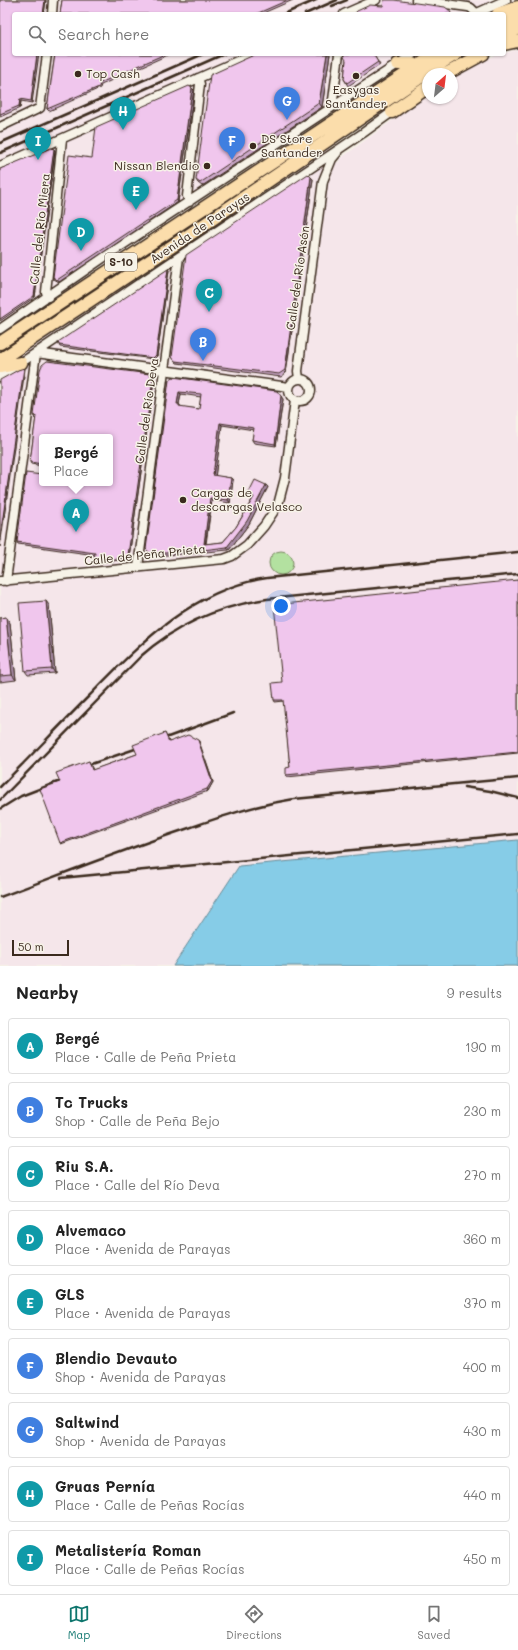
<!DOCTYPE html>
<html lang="en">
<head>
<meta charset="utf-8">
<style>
	:root { --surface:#fff; --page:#f6f6f6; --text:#222; --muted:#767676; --line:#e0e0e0; --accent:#0f766e }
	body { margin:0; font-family:Mali,sans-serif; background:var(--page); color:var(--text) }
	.compass { position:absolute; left:422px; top:68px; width:36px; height:36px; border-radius:50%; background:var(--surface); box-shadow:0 1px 3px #0004; rotate:28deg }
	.scale { position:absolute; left:12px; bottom:10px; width:57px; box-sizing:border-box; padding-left:4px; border:2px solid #3b2a1e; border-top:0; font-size:11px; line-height:14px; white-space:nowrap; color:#3b2a1e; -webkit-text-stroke:3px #f7f3e8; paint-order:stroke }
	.you { position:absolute; left:281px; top:606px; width:14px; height:14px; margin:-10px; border:3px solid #fff; border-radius:50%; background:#1a73e8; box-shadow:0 0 0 6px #1a73e833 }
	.badge { display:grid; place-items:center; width:26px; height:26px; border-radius:50%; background:var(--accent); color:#fff; font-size:13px; font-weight:700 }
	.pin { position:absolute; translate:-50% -33px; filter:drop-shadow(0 1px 2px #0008) }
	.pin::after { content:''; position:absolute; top:21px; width:14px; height:12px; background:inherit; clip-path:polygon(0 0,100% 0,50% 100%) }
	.popup { position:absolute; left:39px; top:434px; width:74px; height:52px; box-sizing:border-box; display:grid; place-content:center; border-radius:4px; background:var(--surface); filter:drop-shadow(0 1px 3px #0005); font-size:13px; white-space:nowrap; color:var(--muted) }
	.popup b { font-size:15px; color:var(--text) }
	.popup::after { content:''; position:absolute; left:50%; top:100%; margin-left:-8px; border:8px solid transparent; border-top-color:var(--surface) }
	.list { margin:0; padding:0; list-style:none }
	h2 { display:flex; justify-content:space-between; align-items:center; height:52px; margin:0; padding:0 16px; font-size:17px }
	h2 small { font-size:13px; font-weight:400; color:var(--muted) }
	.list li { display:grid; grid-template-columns:26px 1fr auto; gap:12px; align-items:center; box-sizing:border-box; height:56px; margin:0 8px 8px; padding:0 8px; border:1px solid var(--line); border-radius:4px }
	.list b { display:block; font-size:15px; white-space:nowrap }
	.list p { margin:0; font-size:13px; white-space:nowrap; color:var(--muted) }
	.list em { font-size:13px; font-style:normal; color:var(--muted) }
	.icon { flex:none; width:22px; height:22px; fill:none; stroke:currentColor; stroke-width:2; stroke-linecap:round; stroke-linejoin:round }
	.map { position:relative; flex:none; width:518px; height:966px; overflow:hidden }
	.search { position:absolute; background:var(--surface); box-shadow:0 1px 3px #0004; left:12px; right:12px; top:12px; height:44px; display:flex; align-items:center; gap:10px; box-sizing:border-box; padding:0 14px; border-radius:4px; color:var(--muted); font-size:15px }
	.sheet { height:628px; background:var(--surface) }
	nav { display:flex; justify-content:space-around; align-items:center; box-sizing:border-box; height:56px; border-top:1px solid var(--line); background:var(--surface); font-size:11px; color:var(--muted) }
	nav a { display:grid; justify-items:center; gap:2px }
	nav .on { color:var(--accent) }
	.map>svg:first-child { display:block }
</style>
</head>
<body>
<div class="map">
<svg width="518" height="966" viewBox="0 0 518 966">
	<rect width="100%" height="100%" fill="#f7f3e8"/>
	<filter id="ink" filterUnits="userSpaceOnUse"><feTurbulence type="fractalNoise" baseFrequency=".025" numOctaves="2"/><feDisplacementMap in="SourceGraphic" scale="8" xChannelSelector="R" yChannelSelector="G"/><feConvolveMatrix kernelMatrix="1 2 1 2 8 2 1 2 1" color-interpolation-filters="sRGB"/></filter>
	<g filter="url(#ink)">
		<!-- built -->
		<path fill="#f5e6ea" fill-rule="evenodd" d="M0,0H518V3L487,14H14V54H418L0,334Z
			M518,49V840L239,866L173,966H0V369L182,249L330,148L338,163L341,158L428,94V98H452V79L488,58ZM42,437H110V483H42Z"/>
		<!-- green -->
		<path fill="#b3e1a0" stroke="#77865f" d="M269 563a12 12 0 1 1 24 0a12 12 0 1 1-24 0Z"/>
		<!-- water -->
		<path fill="#86cce7" stroke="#688b97" d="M518,840V966H173L239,866Z"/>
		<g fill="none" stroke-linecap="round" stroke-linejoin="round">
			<defs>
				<path id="minor" d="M416,0L468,7L471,8L476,13
					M52,14L53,0
					M344,14L376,0
					M475,14L506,0
					M335,105L333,100L339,54
					M0,127L40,108L47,54
					M0,166L253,54
					M189,202L187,196L200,84L198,78
					M48,297L46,292L62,139
					M0,329L106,256L413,54
					M0,377L363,133L392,112
					M299,379L298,371L323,181L332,159L337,153
					M289 390a11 11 0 1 1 22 0a11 11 0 1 1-22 0Z
					M138,567L179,257
					M0,581L224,559L232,556L247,545L264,526L278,505L285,478L295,400
					M6,581L36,353L289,387"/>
				<path id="highway" d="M498,14L518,7
					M504,23L518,19
					M504,32L518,29
					M504,44L518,41
					M398,64H413
					M446,74L483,54
					M392,112L428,87
					M0,343L436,54
					M0,360L186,237L444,61L456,54
					M0,367L21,363"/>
			</defs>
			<!-- minor casing -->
			<use href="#minor" stroke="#3b2a1e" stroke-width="11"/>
			<!-- highway casing -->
			<use href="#highway" stroke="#3b2a1e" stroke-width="15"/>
			<!-- minor -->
			<use href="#minor" stroke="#f7f3e8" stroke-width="8"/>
			<!-- highway -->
			<use href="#highway" stroke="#fbddab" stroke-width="12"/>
			<!-- rail -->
			<path stroke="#3b2a1e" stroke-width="2.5" d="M332,6L347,0
				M284,14L316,0
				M305,14L337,0
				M0,143L203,54
				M0,153L224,54
				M168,737L233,713
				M91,764L135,749
				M0,787C30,757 59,726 89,696C140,644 192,589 267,578L518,552
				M464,787L490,791L518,798
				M0,800L141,656C177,624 220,606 267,599L518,574
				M0,809L21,796L60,781
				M61,878L518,834
				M0,897C62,874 123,850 186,829C223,816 255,805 294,799L518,778"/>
		</g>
		<!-- wall -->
		<path fill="#ceaacc" stroke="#3b2a1e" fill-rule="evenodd" d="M0,0H46L44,14H14L32,103L21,101L20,108L0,117Z
			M62,0H293L261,14H60Z
			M55,54H170L101,85L100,88L49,111L47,109Z
			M330,54L322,107L202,186L198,183L196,180Z
			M373,54L380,65L348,86L344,79L346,60Z
			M381,54H402L398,56Z
			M192,88L194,90L178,202L59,282L54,279L53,277L92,158Z
			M54,149L55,151L35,297L0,321V169Z
			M313,179L286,373L281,377L177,363L172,357Z
			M169,270L157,356L154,359L60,347L59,345Z
			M154,380L129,557L128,559L96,563L94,561L95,555L18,544L17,542L42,483H110L42,437V466L31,464L30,462L36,417H35L34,415Z
			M169,380L283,399L276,446L254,443L252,440L254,430L222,425L215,476L231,478L233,480L230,503L212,500L206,544L223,542L236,527L253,498L250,497L248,494L268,487L249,524L229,550L205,552L203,550L196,553L153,556L146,549ZM181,394L201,397L199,409L181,407L179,404Z
			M518,580V753L287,777L286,775L290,767L284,701L275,702L274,700L282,682Z
			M49,605L55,673L28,675L25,671Z
			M6,617L10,623L16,680L0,682V618Z
			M165,733L169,742L199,741L213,782L208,791L61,844L60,843V782L89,761L93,770L137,754Z"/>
		<!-- shaded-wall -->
		<path fill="#a88ba6" stroke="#3b2a1e" d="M45,0H46L44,14H43Z
			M37,54H39L32,103L31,101Z
			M327,54H330L322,107L319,103Z
			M192,88L194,90L178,202L177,200Z
			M20,99L21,101L20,108L19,106Z
			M54,149L55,151L35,297L34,296Z
			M311,177L313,179L286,373L285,370Z
			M168,269L169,270L157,356L156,355Z
			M24,368L25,369L0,547V538Z
			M153,378L154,380L129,557L128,559L126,558Z
			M179,392L181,394L179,404L181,407V409L177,404Z
			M281,396L283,399L276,446L275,444Z
			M220,423L222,425L215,478L213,475Z
			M231,478L233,480L230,503L228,500Z
			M266,485L268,487L249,524L229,550L227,547Z
			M210,498L212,500L205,546L204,544Z
			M46,601L49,605L55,673L52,669Z
			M6,617L10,623L16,680L12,675Z
			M198,740L213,782L208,791L207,789Z"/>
		<!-- building -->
		<path fill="#f0c6ed" stroke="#3b2a1e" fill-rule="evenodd" d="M0,0H45L43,14H14V54H37L31,101L20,99L19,106L0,114Z
			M62,0H288L256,14H60Z
			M384,0H394L445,7L449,10L451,13V14H354L357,11L370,5L383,6Z
			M55,54H165L100,83L99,87L47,109Z
			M256,54H327L319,103L200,183L196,180L210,75Z
			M344,54H373L378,62L347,83L344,79L346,60L344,57Z
			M189,86L192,88L177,200L57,280L53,277L69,155L92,158L96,127Z
			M51,148L54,149L34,296L0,319V169Z
			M308,174L311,177L285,370L279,374L175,361L172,357L186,255Z
			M168,269L156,355L153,358L59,345L58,342Z
			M47,361L150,374L153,378L128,555L126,558L94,561L95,553L17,542L26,473L42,475V483H110V437H42V464L30,462L36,416L34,415L40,370L42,365Z
			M24,368L0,538V380L18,370Z
			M173,377L277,391L281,396L275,444L252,440L254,428L220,423L213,475L231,478L228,500L210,498L204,544L223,542L236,527L254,497L248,494L255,480L266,485L247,521L227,547L203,550V546L194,551L151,554L146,549L169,380ZM179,392L201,394L199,409L179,406V404H177Z
			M518,580V752L286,775V768L290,767L283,700H274L272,683L282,682L274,605Z
			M46,601L52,669L25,671L19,603Z
			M6,617L12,675L0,676V618Z
			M165,733L169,742L188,735L198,740L212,781L207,789L60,843L40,789L60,782L56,773L89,761L92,770L137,754L133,745Z"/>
	</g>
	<!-- markers -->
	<g fill="#3b2a1e" stroke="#f7f3e8" stroke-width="1.5">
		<circle cx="78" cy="74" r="4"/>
		<circle cx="356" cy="76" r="4"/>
		<circle cx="253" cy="146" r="4"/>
		<circle cx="207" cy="166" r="4"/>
		<circle cx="183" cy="500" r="4"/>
	</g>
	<g text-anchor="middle" stroke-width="3" stroke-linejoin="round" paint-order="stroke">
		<!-- shield labels -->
		<rect fill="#f7f3e8" stroke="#73665b" stroke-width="1" x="105" y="253" width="32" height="18" rx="3"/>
		<g font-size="11" font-weight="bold" fill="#3b2a1e">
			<text x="121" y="266">S-10</text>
		</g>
		<!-- poi labels -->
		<g font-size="12" fill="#3b2a1e" stroke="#f7f3e8" text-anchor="start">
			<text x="86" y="78">Top Cash</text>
			<text x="356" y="94" text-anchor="middle">Easygas<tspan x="356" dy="14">Santander</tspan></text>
			<text x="261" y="143">DS Store<tspan x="261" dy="14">Santander</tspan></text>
			<text x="199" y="170" text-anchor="end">Nissan Blendio</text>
			<text x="191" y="497">Cargas de<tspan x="191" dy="14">descargas Velasco</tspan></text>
		</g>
		<!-- street labels -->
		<g font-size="12" fill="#3b2a1e" stroke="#f7f3e8">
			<text transform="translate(200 228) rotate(-34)" y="4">Avenida de Parayas</text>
			<text transform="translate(40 229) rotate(-84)" y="4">Calle del Río Miera</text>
			<text transform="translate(298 278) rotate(-82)" y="4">Calle del Río Asón</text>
			<text transform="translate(147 411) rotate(-82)" y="4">Calle del Río Deva</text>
			<text transform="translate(145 555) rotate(-6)" y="4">Calle de Peña Prieta</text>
		</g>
	</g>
</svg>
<svg class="compass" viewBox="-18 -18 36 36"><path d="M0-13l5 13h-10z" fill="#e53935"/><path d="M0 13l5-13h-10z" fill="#767676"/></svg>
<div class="scale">50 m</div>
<div class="you"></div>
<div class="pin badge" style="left:76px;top:532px;background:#0f9aa8">A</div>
<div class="popup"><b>Bergé</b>Place</div>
<div class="pin badge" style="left:203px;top:361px;background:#3f7fe0">B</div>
<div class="pin badge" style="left:209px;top:312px;background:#0f9aa8">C</div>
<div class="pin badge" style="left:81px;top:251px;background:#0f9aa8">D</div>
<div class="pin badge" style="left:136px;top:210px;background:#0f9aa8">E</div>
<div class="pin badge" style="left:232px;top:160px;background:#3f7fe0">F</div>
<div class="pin badge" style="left:287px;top:120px;background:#3f7fe0">G</div>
<div class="pin badge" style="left:123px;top:130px;background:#0f9aa8">H</div>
<div class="pin badge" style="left:38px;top:160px;background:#0f9aa8">I</div>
<div class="search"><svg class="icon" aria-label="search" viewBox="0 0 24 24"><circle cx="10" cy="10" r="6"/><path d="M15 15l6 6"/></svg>Search here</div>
</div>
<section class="sheet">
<h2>Nearby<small>9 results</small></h2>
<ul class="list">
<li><span class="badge" style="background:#0f9aa8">A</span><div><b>Bergé</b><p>Place · Calle de Peña Prieta</p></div><em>190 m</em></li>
<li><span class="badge" style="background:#3f7fe0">B</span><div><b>Tc Trucks</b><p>Shop · Calle de Peña Bejo</p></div><em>230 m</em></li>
<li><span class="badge" style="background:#0f9aa8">C</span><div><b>Riu S.A.</b><p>Place · Calle del Río Deva</p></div><em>270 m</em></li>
<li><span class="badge" style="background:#0f9aa8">D</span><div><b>Alvemaco</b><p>Place · Avenida de Parayas</p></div><em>360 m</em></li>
<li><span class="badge" style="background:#0f9aa8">E</span><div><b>GLS</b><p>Place · Avenida de Parayas</p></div><em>370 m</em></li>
<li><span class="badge" style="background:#3f7fe0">F</span><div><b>Blendio Devauto</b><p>Shop · Avenida de Parayas</p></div><em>400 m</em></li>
<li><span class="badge" style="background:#3f7fe0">G</span><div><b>Saltwind</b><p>Shop · Avenida de Parayas</p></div><em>430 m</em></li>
<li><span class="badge" style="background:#0f9aa8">H</span><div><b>Gruas Pernía</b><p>Place · Calle de Peñas Rocías</p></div><em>440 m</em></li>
<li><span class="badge" style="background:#0f9aa8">I</span><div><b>Metalistería Roman</b><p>Place · Calle de Peñas Rocías</p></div><em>450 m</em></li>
</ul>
</section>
<nav>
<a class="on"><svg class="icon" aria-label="map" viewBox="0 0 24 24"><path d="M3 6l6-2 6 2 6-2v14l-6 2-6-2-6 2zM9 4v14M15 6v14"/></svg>Map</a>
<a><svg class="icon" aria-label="directions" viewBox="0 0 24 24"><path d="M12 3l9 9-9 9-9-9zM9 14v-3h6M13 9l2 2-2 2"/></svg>Directions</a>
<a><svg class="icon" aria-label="saved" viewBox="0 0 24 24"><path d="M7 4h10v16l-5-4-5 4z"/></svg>Saved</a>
</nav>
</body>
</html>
